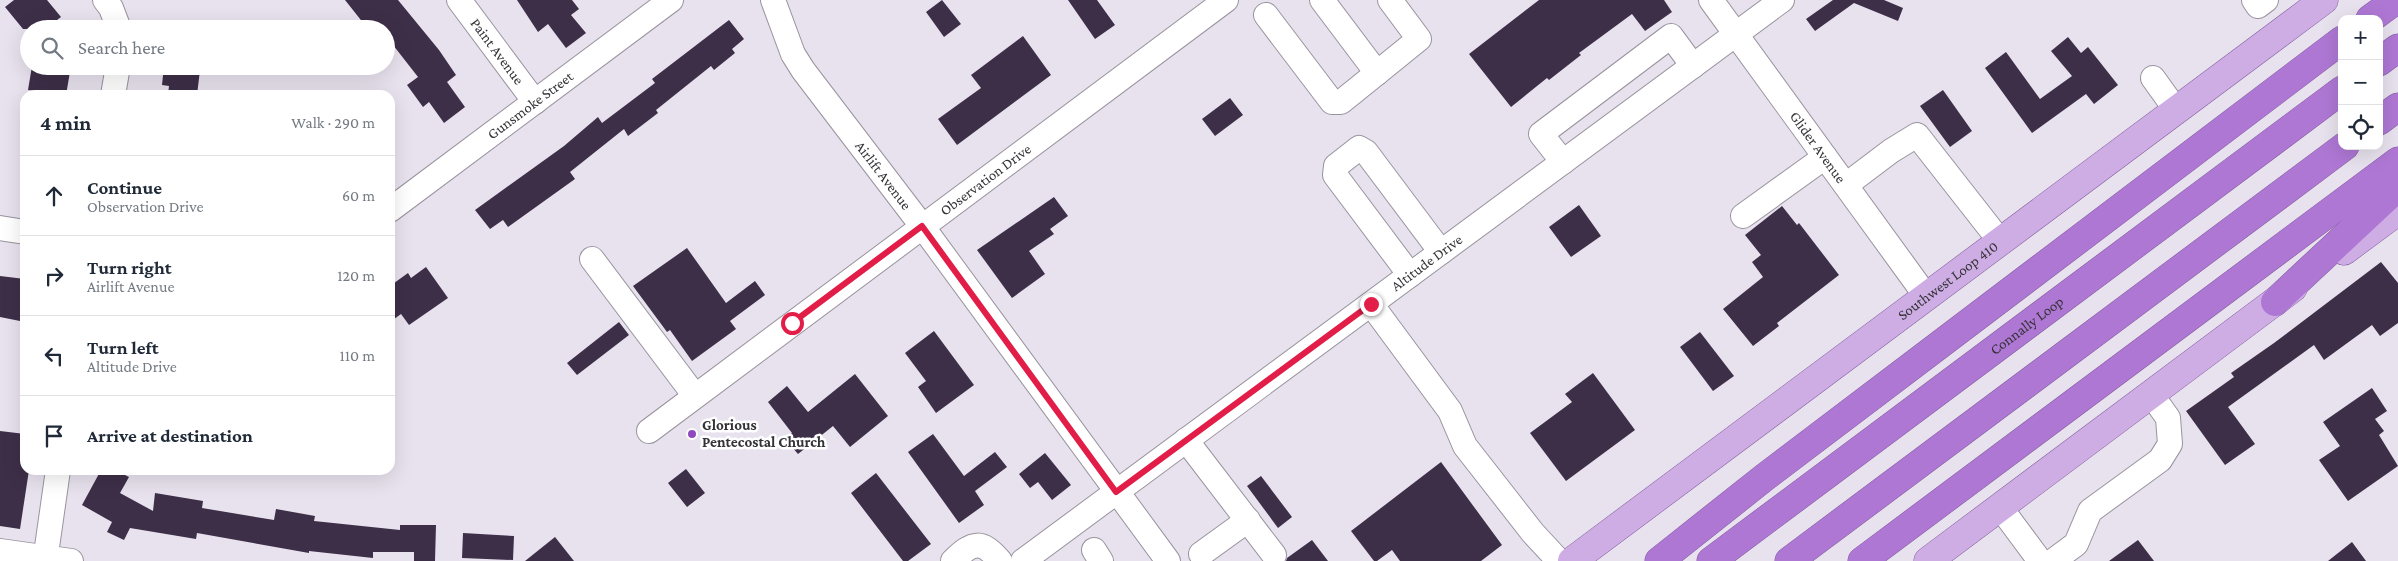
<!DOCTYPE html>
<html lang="en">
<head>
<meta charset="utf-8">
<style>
	:root { --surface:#fff; --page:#f2f2f3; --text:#1f2937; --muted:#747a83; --line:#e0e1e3 }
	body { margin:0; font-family:"Crimson Pro",serif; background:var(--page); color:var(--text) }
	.controls { position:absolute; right:15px; top:15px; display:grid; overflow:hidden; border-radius:10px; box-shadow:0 5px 20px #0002 }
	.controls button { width:45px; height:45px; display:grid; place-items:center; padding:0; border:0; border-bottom:1px solid var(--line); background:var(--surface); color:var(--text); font:25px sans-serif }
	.stop { position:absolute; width:15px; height:15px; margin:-11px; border:4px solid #e11d48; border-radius:50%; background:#fff }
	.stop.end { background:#e11d48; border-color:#fff; box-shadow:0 1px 5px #0008 }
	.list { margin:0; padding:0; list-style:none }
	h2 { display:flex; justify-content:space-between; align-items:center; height:65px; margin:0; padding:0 20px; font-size:21px }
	h2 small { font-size:16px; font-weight:400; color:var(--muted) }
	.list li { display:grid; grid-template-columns:32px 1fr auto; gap:15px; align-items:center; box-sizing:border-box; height:80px; padding:0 20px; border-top:1px solid var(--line) }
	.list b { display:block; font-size:19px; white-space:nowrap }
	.list p { margin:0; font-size:16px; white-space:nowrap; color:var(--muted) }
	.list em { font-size:16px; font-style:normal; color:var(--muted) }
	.icon { flex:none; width:28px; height:28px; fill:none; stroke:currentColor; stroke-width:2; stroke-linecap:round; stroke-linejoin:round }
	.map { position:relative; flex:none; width:2398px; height:561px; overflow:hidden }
	.search { position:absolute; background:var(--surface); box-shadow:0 5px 20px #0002; left:20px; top:20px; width:375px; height:55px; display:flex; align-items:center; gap:12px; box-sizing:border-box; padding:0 18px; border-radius:28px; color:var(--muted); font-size:19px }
	.panel { position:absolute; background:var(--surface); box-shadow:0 5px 20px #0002; left:20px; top:90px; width:375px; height:385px; border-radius:15px }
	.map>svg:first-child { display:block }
</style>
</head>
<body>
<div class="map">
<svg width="2398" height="561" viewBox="0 0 2398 561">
	<rect width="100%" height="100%" fill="#e8e2ee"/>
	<!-- building -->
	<path fill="#3d2f48" d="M14,0H47L61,17L45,29H23L5,7Z
		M345,0H398L439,50L456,75L447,82L465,107L444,123L429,102L423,107L407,85L418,77L386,36V29H368Z
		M517,0H572L579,9L571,15L586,33L566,48L548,24L538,32Z
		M942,0L961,24L944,37L926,12Z
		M1068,0H1097L1115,25L1095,39Z
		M1539,0H1664L1672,12L1645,31L1632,14L1579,53L1581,55L1549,80L1547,78L1511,107L1469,54Z
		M1833,0H1884L1903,8L1898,21L1854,3L1815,31L1806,19Z
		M729,20L744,39L732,49L735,53L714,70L711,66L656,110L658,113L628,136L624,129L570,172L575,179L508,227L503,220L490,229L475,210L564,146L598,117L602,123L655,83L652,79Z
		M1023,36L1051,75L957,145L938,119L981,88L971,75Z
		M2068,37L2081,53L2088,47L2118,85L2094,104L2086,94L2032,133L1985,68L2006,52L2040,99L2072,76L2051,51Z
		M32,66H71L66,95L28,90Z
		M164,66L200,70L197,95H168L169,86L162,85Z
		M1943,90L1972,131L1950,147L1920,106Z
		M1230,98L1243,115L1215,136L1202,119Z
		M1054,197L1068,216L1050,229L1054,234L1029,251L1045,274L1012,298L977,250Z
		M1579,205L1601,236L1571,257L1549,227Z
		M1782,206L1797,225L1799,223L1839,275L1777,323L1779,326L1753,346L1723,309L1763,277L1752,262L1761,255L1745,235Z
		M687,248L726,303L755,281L765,295L730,321L736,329L692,361L670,330L667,332L633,286Z
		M2381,262L2398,283V323L2380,336L2372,325L2324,360L2314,345L2228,407L2255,444L2225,465L2186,411L2234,377L2231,373L2274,343Z
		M426,267L448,298L409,325L401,314L390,322V286L408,273L411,278Z
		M0,276L25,279V322L0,317Z
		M619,322L629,335L577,375L567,363Z
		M934,331L974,385L936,413L918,387L926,381L905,353Z
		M1700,332L1734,376L1713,391L1680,347Z
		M1593,373L1635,430L1566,481L1530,433L1572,402L1565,394Z
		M855,374L888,416L850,447L833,426L798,454L785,439L792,433L768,402L787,386L808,412Z
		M2372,388L2387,411L2375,419L2384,431L2379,435L2398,466L2348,501L2319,460L2340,446L2323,422Z
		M0,431L25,434V470H29L20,529L0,526Z
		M933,434L964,476L995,452L1007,467L975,491L984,505L959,523L908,452Z
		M1045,453L1071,485L1052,500L1038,482L1030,488L1019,474Z
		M1441,462L1502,545L1481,561H1400L1392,550L1377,561H1374L1351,531Z
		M686,469L705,493L687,507L668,483Z
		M101,470H115L129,477L120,493L153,511L155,493L203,501L202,508L274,520L276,509L315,516L314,521L400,530V525H436L435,561H414V552H373V558L309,551V553L197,533L196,539L130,528L124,540L107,532L112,522L82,505Z
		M876,473L931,544L908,561H903L851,493Z
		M1261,476L1292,517L1278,528L1247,486Z
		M463,533L514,536L513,560L462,558Z
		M555,537L574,561H525Z
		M1312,540L1328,561H1286L1287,558Z
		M2138,540L2154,561H2109Z
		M2352,542L2366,561H2328Z"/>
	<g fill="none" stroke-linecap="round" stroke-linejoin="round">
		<defs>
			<g id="minor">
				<path d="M105,0L111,8L119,29"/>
				<path id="s1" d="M459,0L535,102"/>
				<path id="s2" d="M773,0L793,54L803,70L922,226L1168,561"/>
				<path d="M1322,0L1377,73L1419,39L1390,0"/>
				<path id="s3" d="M1711,0L1926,296"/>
				<path d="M2254,0L2258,6L2266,0"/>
				<path d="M1266,15L1332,102H1341L1377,73"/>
				<path d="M2153,78L2176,110"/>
				<path d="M113,95L118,66"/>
				<path d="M1563,162L1541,134L1671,36L1693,66"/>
				<path d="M1846,185L1891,151L1917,135L2000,241"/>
				<path id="s4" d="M390,210L671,0"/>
				<path d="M1743,216L1825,157"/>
				<path d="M0,228L25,232"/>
				<path d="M592,259L695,396"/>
				<path d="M1410,275L1335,175L1336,166L1359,148L1366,152L1441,252"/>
				<path d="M1371,304L1450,411L1465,446L1533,533L1559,561"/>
				<path id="s5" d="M649,431L1226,0"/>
				<path d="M1186,440L1274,555"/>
				<path d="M2000,507L2040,561"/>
				<path d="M1094,550L1101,561"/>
				<path d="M0,551L71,561"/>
				<path d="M1201,554L1248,520"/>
				<path d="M45,561L58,470"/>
				<path d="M953,561C973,541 982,540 1000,561"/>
				<path id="s6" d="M1023,561L1782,0"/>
				<path d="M2053,561L2076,544L2090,511L2160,460L2170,444L2168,418L2151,394"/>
			</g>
			<g id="major">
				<path d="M2344,251L2398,211"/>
				<path id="s7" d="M1572,561L2324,0"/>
				<path d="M1928,561L2293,288"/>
			</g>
			<g id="highway">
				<path d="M2370,19L2396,0"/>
				<path d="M2379,62L2398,48"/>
				<path d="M2379,121L2398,107"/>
				<path d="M2275,302L2398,187"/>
				<path d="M1659,561L1765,477L2342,40"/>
				<path id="s8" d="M1711,561L2342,90"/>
				<path d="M1789,561L2345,146"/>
				<path d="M1862,561L2398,161"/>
			</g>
		</defs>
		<!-- minor casing -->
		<use href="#minor" stroke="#99939e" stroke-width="26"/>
		<!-- major casing -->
		<use href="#major" stroke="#835f9d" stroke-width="29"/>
		<!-- highway casing -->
		<use href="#highway" stroke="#835f9d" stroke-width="29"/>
		<!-- minor -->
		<use href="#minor" stroke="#fff" stroke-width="24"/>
		<!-- major -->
		<use href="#major" stroke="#ceade5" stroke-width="28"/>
		<!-- highway -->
		<use href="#highway" stroke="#ae77d4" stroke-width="28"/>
	</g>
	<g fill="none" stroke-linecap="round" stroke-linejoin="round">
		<!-- route -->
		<path stroke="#e11d48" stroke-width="6" d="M792,323L922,226L1116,492L1371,304"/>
	</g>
	<!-- markers -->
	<circle fill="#9049bd" stroke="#fff" stroke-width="2" cx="692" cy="434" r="5"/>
	<g text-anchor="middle" stroke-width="5" stroke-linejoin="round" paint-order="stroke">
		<!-- street labels -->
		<g font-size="15" fill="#343236" stroke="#fff">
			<text dy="5" stroke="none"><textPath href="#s1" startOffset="64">Paint Avenue</textPath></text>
			<text dy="5" stroke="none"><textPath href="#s4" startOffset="175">Gunsmoke Street</textPath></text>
			<text dy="5" stroke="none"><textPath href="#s3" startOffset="182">Glider Avenue</textPath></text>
			<text dy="5" stroke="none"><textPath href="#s2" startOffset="209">Airlift Avenue</textPath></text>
			<text dy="5" stroke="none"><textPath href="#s5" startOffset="420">Observation Drive</textPath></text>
			<text dy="5" stroke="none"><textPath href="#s6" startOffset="502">Altitude Drive</textPath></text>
			<text dy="5" stroke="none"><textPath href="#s7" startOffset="469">Southwest Loop 410</textPath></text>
			<text dy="5" stroke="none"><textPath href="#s8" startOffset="394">Connally Loop</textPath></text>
		</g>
		<!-- poi labels -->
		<g font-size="15" font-weight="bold" fill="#343236" stroke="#fff" text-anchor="start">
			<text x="702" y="430">Glorious<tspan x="702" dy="17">Pentecostal Church</tspan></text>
		</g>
	</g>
</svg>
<div class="controls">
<button>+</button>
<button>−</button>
<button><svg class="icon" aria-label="locate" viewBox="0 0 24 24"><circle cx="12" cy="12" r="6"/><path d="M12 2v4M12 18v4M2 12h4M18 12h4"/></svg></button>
</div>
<div class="stop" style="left:792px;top:323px"></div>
<div class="stop end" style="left:1371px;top:304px"></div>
<div class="search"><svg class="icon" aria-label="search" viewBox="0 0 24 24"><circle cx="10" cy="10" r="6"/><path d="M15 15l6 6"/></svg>Search here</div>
<section class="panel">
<h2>4 min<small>Walk · 290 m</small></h2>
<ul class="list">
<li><svg class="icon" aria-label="ahead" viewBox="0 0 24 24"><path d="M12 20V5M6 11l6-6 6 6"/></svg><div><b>Continue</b><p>Observation Drive</p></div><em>60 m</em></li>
<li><svg class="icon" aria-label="right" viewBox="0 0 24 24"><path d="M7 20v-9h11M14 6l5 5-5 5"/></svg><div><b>Turn right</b><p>Airlift Avenue</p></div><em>120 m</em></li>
<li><svg class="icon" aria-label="left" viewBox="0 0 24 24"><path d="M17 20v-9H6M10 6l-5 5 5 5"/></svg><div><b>Turn left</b><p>Altitude Drive</p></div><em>110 m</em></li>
<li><svg class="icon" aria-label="arrive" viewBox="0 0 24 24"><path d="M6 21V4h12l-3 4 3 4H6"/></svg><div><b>Arrive at destination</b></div></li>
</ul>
</section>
</div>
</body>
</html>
